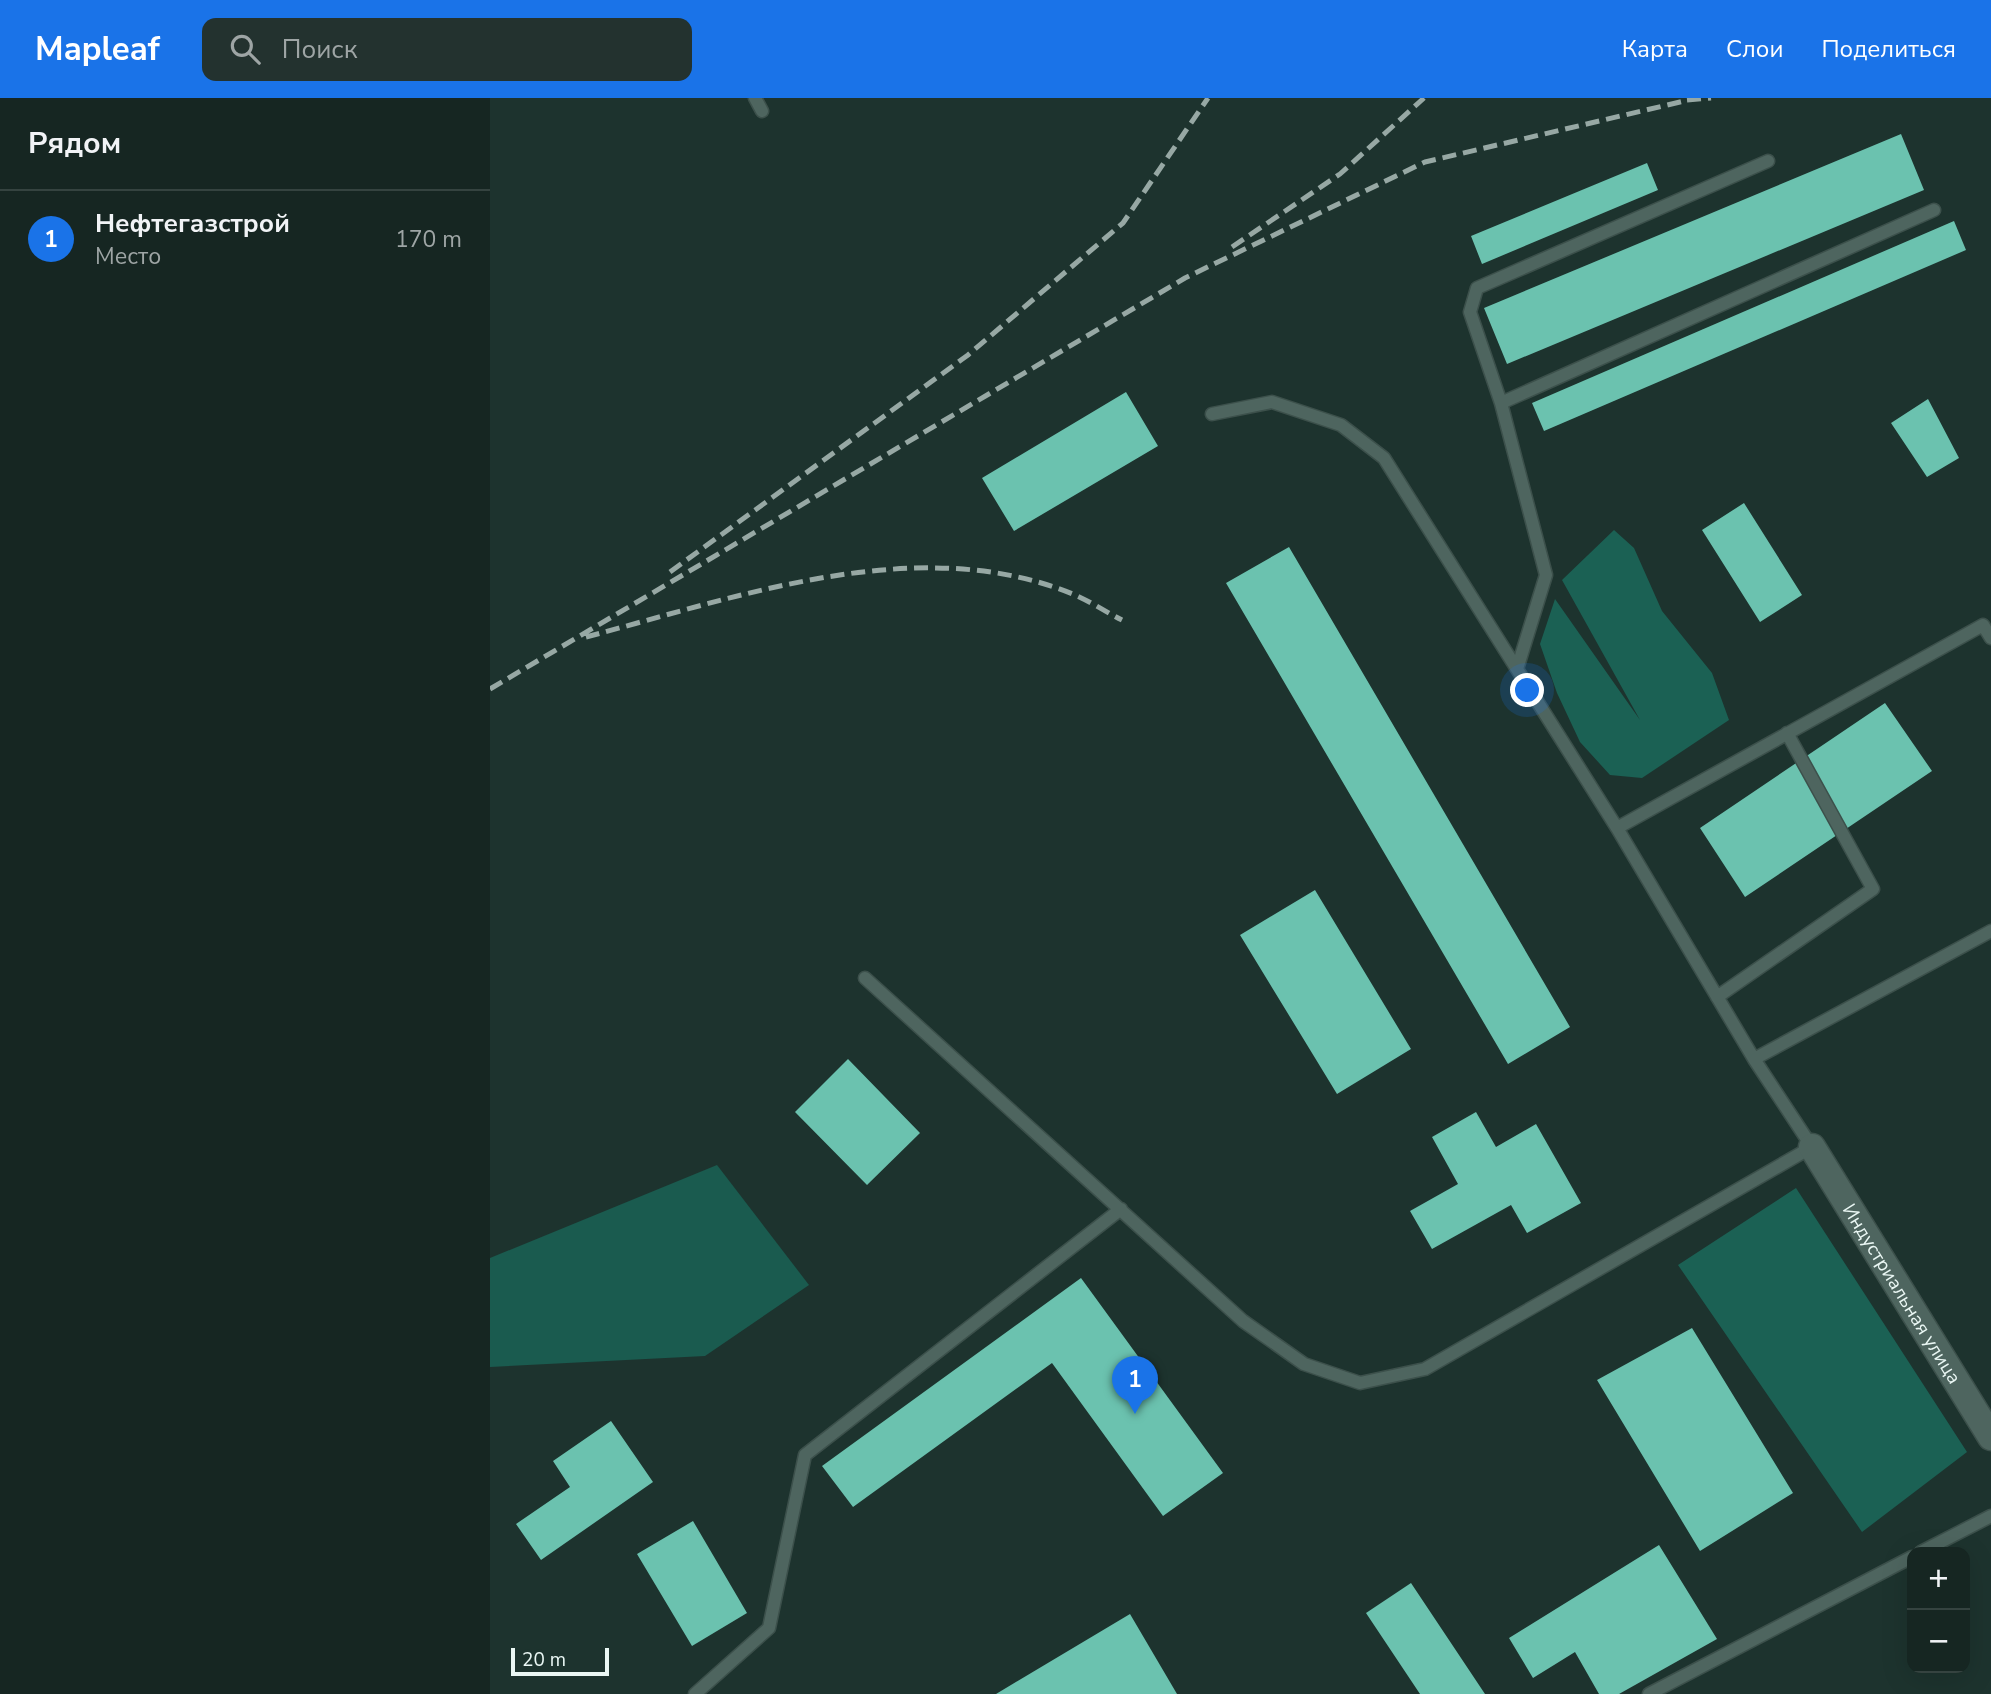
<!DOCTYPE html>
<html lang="ru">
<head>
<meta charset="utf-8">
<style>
	:root { --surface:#162622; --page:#23322f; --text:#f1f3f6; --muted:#9ea5a5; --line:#354340; --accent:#1a73e8 }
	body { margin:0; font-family:"Nunito Sans",sans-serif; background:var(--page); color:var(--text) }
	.controls { position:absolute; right:21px; bottom:21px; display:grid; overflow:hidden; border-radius:14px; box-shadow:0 7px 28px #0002 }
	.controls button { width:63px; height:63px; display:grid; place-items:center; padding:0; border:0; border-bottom:2px solid var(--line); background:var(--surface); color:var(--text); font:35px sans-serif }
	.scale { position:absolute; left:21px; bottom:18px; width:98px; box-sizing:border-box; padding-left:7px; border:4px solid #eaf7f4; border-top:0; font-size:19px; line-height:24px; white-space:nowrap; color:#eaf7f4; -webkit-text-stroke:5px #1d332e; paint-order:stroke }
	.you { position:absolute; left:1038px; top:593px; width:24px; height:24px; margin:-18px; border:5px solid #fff; border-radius:50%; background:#1a73e8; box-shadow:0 0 0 10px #1a73e833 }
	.badge { display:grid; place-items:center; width:46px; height:46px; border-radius:50%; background:var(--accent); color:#fff; font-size:23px; font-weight:700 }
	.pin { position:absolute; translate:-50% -58px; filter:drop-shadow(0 2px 4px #0008) }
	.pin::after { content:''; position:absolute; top:37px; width:24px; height:21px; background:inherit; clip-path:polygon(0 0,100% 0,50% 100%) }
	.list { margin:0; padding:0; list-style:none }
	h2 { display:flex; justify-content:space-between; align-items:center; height:91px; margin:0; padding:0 28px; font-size:30px }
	h2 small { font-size:23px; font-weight:400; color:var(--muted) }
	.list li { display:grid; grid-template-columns:46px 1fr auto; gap:21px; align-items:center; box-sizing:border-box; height:98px; padding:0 28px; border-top:2px solid var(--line) }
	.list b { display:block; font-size:26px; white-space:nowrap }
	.list p { margin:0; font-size:23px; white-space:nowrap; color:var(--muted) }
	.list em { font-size:23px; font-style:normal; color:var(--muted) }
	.icon { flex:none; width:38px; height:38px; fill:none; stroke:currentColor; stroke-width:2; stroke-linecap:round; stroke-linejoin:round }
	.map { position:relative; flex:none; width:1501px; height:1596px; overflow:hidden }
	header { display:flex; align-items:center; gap:42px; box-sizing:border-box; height:98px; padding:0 35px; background:var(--accent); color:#fff }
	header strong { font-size:33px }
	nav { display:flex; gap:38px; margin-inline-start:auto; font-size:24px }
	.search { width:490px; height:63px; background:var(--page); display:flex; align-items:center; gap:18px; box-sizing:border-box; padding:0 24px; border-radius:14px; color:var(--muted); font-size:26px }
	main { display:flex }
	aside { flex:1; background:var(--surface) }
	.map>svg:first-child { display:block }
</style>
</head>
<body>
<header>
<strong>Mapleaf</strong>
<div class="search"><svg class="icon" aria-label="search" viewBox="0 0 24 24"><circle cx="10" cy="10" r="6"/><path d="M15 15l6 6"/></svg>Поиск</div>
<nav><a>Карта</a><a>Слои</a><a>Поделиться</a></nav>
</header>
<main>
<aside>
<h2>Рядом<small></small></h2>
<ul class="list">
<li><span class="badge">1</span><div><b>Нефтегазстрой</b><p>Место</p></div><em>170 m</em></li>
</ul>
</aside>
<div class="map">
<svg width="1501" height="1596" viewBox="0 0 1501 1596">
	<rect width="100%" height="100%" fill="#1d332e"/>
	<!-- green -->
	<path fill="#1a5b4f" d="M227,1067L319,1187L215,1258L0,1269V1160Z"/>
	<!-- forest -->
	<path fill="#1b6154" d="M1124,432L1144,450L1172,513L1222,575L1239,622L1152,680L1120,677L1090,644L1067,595L1050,546L1065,501L1150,622L1072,482Z
		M1306,1090L1477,1354L1372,1434L1188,1167Z"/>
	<!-- building -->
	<path fill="#6bc2af" d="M1411,36L1434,92L1017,266L994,210Z
		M1157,65L1168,92L992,166L981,138Z
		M1464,123L1476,152L1054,333L1042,305Z
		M636,294L668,348L524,433L492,380Z
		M1438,301L1469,360L1437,379L1401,325Z
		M1254,405L1312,497L1270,524L1212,432Z
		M799,449L1080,929L1018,966L736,485Z
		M1395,605L1442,673L1255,799L1210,730Z
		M825,792L921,951L847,996L750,837Z
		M358,961L430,1035L377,1087L305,1014Z
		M986,1014L1006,1049L1046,1026L1091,1105L1037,1135L1021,1107L942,1151L920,1113L968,1086L942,1039Z
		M591,1180L733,1375L673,1418L562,1265L363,1409L332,1368Z
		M1202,1230L1303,1395L1210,1453L1107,1282Z
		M121,1323L163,1384L51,1462L26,1426L80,1389L63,1363Z
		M203,1423L257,1515L202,1548L147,1456Z
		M1169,1447L1227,1541L1129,1596H1109L1085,1554L1043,1580L1019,1540Z
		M921,1485L995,1596H930L876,1515Z
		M640,1516L687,1596H506Z"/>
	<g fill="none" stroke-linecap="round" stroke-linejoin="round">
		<defs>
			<path id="service" d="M265,0L272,13
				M1011,305L1444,112
				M1027,571L1056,477L1011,305L980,214L987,190L1278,63
				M1127,730L1493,527L1501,540
				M375,880L753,1223L814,1266L870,1285L935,1271L1322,1049L1264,961L1127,730L894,360L851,327L782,304L722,316
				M1227,899L1383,791L1297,635
				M1264,961L1501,833
				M1431,1454L1501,1418
				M205,1596L279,1530L315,1357L631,1111
				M1159,1596L1422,1459"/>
			<g id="minor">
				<path id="s1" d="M1322,1049L1501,1339"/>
			</g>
		</defs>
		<!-- service casing -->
		<use href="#service" stroke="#3c504b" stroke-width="15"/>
		<!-- minor casing -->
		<use href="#minor" stroke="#3c504b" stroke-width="29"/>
		<!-- service -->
		<use href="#service" stroke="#4e655f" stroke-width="12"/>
		<!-- minor -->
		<use href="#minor" stroke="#4e655f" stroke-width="26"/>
		<!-- rail -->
		<path stroke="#97a8a4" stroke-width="5" stroke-dasharray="14 7" stroke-linecap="butt" d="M1197,2L1221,0
			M742,149L850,76L934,0
			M180,474L478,257L633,125L718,0
			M96,539C248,499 430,432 585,497C601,504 616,514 632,522
			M0,591L695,180L935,64L1207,0"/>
	</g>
	<g text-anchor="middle" stroke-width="7" stroke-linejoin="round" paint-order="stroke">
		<!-- street labels -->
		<g font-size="19" fill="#eaf7f4" stroke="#1d332e">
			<text dy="7" stroke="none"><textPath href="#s1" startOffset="172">Индустриальная улица</textPath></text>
		</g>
	</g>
</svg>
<div class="controls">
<button>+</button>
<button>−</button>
</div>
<div class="scale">20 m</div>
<div class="you"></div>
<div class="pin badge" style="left:645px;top:1316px">1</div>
</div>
</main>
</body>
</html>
